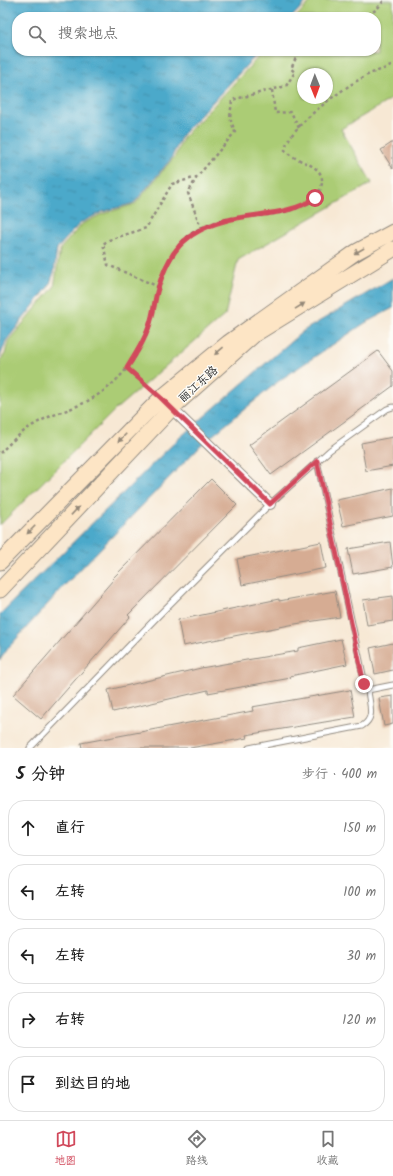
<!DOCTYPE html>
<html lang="zh">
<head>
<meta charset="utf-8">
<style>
	:root { --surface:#fff; --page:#f2f2f2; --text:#222; --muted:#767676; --line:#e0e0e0; --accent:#d1495b }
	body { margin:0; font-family:Kalam,"LXGW WenKai TC",sans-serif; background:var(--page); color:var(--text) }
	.compass { position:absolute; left:297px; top:68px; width:36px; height:36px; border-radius:50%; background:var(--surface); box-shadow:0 1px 3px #0004; rotate:179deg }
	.stop { position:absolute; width:12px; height:12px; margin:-9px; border:3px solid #d1495b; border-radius:50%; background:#fff }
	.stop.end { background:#d1495b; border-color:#fff; box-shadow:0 1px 4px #0008 }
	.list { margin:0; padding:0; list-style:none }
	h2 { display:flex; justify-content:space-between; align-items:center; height:52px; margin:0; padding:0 16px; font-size:17px }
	h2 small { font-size:13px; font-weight:400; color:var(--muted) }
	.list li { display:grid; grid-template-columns:26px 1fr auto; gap:12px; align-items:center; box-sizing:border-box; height:56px; margin:0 8px 8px; padding:0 8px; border:1px solid var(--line); border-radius:16px }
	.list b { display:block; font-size:15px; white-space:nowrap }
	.list em { font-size:13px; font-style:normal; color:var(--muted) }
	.icon { flex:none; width:22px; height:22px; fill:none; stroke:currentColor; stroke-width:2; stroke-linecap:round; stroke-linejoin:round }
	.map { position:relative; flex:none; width:393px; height:748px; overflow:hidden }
	.search { position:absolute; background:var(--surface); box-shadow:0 1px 3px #0004; left:12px; right:12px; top:12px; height:44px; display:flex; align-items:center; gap:10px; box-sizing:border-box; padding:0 14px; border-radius:16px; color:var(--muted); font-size:15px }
	.sheet { height:372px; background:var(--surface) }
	nav { display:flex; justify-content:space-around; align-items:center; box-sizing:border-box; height:56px; border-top:1px solid var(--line); background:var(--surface); font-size:11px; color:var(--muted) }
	nav a { display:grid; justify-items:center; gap:2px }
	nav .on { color:var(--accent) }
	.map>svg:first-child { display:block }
</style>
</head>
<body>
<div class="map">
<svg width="393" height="748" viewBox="0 0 393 748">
	<defs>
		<pattern id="water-ripples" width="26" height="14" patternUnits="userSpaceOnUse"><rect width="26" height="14" fill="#4ba9ca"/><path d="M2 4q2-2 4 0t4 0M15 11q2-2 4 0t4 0" fill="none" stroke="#3f8aa4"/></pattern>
	</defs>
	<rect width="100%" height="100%" fill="#fdfcf7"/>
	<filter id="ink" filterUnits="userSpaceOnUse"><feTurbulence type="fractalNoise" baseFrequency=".025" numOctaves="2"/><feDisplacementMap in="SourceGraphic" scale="8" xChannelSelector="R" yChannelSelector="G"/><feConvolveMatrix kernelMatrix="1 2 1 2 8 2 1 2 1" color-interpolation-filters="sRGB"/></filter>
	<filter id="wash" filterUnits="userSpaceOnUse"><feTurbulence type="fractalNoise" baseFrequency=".012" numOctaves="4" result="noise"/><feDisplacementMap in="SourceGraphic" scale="16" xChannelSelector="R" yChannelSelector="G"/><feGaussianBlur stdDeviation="0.9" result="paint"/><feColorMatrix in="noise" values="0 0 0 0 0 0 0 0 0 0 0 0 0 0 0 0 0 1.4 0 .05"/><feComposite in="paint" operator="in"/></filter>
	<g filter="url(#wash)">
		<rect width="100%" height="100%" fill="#f7e8d4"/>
		<!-- green -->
		<path fill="#abcc74" stroke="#6b7c50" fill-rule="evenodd" d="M312,0H393V98L341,129L372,183L238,260L225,315L116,409L0,525V360L5,354L8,341L54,287L60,249L82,224L102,214L135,204L175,156L184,136L200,120L264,51H376V17H296ZM303,74H327V98H303Z"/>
		<!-- water -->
		<path fill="url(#water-ripples)" stroke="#3b6a7a" d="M0,0H308L292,17H17V51H260L182,135L171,159L134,203L102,212L80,223L57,249L54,272L49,286L6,341L0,357Z
			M393,278V308L365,323L280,380L201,445L65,585L9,647L0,660V614L177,440L303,331Z"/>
		<g id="blocks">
			<!-- building -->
			<path fill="#d6ac93" d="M393,142V169L381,150Z
				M378,351L393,371V386L271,475L249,445Z
				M393,437V466L366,471L361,443Z
				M211,479L237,505L128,615L130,617L41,719L13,695L113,580L112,579Z
				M393,488V516L343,526L337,500Z
				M321,542L326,568L242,585L237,559Z
				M390,542L393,567L353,574L348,549Z
				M335,591L340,617L295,624L183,646L178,620L279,599V601Z
				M393,596V621L367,625L363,600Z
				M341,639L347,664L290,676L291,678L208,693V690L113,712L108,690L201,668L298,651V648Z
				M393,643V670L375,674L370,648Z
				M350,690L355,717L246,735L247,738L190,748H82L81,743L253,711L252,707Z
				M393,696V724L384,726L379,698Z"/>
		</g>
	</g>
	<g filter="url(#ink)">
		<use href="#blocks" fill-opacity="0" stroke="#918a80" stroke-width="1"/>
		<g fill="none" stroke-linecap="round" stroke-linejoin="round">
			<defs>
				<path id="service" d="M317,461L365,684L368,690L393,685
					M30,748L159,615L270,504L330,450L387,409L393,407
					M249,748L362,726C376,718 369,704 368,690"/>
				<path id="minor" d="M168,405L270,504"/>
				<path id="secondary" d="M0,562L161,398L228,343L356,252L393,232
					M0,590L172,408L255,334L393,249"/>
			</defs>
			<!-- service casing -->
			<use href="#service" stroke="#918a80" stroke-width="7"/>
			<!-- minor casing -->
			<use href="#minor" stroke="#918a80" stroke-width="12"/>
			<!-- secondary casing -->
			<use href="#secondary" stroke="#918a80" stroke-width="17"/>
			<!-- path -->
			<path stroke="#918a80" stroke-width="2.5" stroke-dasharray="3 3" stroke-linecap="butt" d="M356,17C370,15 376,12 384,0
				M272,90L275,113L291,112L299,128
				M197,177L188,193L201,228
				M159,287L108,265L103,244L109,240L146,228L172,184L197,177L235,132L230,118L232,100L286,86L295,72L291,69L299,51
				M127,368L152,390
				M0,453C10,443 22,431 35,424C48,416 63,412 77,406C96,398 114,385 127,368C138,354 147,334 152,317C154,309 155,301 157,293C162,272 175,244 194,232C205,225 221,220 234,218C256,215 310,215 320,190C331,163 295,164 285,150C286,129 343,88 362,78C371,72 383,70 393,65"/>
			<!-- service -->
			<use href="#service" stroke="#fff" stroke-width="5"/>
			<!-- minor -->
			<use href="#minor" stroke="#fff" stroke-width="10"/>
			<!-- secondary -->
			<use href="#secondary" stroke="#fde5c5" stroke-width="15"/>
		</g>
		<!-- one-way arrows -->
		<defs><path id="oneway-solid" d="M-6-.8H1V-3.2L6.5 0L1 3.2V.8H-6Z"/></defs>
		<g fill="#948878">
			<use href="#oneway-solid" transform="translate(359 251) rotate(150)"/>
			<use href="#oneway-solid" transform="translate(300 306) rotate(-32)"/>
			<use href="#oneway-solid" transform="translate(219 351) rotate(140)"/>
			<use href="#oneway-solid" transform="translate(122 438) rotate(135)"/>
			<use href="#oneway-solid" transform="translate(75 511) rotate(-47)"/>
			<use href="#oneway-solid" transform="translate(31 530) rotate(135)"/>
		</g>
	</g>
	<g fill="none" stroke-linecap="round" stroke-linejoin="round" filter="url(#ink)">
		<!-- route -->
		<path stroke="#d1495b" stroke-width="5" d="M315,198C287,217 255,212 224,221C184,232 168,252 157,292C155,300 154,308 152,316C148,335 137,352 127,368L161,398L270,504L317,461L364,684"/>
	</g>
	<g text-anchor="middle" stroke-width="3" stroke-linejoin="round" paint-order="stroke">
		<!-- street labels -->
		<g font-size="12" fill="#2b2b2b" stroke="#fdfcf7">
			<text transform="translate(198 384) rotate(-42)" y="4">丽江东路</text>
		</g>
	</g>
</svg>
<svg class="compass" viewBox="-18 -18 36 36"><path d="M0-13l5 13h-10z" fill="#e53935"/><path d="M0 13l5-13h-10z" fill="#767676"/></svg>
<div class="stop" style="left:315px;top:198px"></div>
<div class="stop end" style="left:364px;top:684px"></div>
<div class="search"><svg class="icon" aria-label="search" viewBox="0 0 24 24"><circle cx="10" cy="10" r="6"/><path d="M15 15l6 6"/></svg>搜索地点</div>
</div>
<section class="sheet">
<h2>5 分钟<small>步行 · 400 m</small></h2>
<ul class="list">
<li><svg class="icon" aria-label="ahead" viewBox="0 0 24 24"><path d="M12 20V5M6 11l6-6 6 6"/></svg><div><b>直行</b></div><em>150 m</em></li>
<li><svg class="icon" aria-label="left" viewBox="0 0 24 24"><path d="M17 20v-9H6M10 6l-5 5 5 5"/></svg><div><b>左转</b></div><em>100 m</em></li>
<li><svg class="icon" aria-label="left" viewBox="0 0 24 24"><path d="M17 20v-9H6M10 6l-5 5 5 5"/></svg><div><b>左转</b></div><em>30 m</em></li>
<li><svg class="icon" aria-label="right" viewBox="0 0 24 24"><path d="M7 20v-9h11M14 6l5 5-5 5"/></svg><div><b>右转</b></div><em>120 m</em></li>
<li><svg class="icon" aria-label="arrive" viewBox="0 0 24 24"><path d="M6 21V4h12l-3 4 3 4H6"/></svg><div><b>到达目的地</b></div></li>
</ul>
</section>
<nav>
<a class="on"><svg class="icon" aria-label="map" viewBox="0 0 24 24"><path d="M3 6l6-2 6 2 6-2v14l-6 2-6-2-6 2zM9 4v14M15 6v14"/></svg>地图</a>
<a><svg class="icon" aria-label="directions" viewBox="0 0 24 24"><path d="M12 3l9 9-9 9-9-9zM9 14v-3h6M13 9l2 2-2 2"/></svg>路线</a>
<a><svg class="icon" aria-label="saved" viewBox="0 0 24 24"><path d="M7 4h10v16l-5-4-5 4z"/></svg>收藏</a>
</nav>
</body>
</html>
